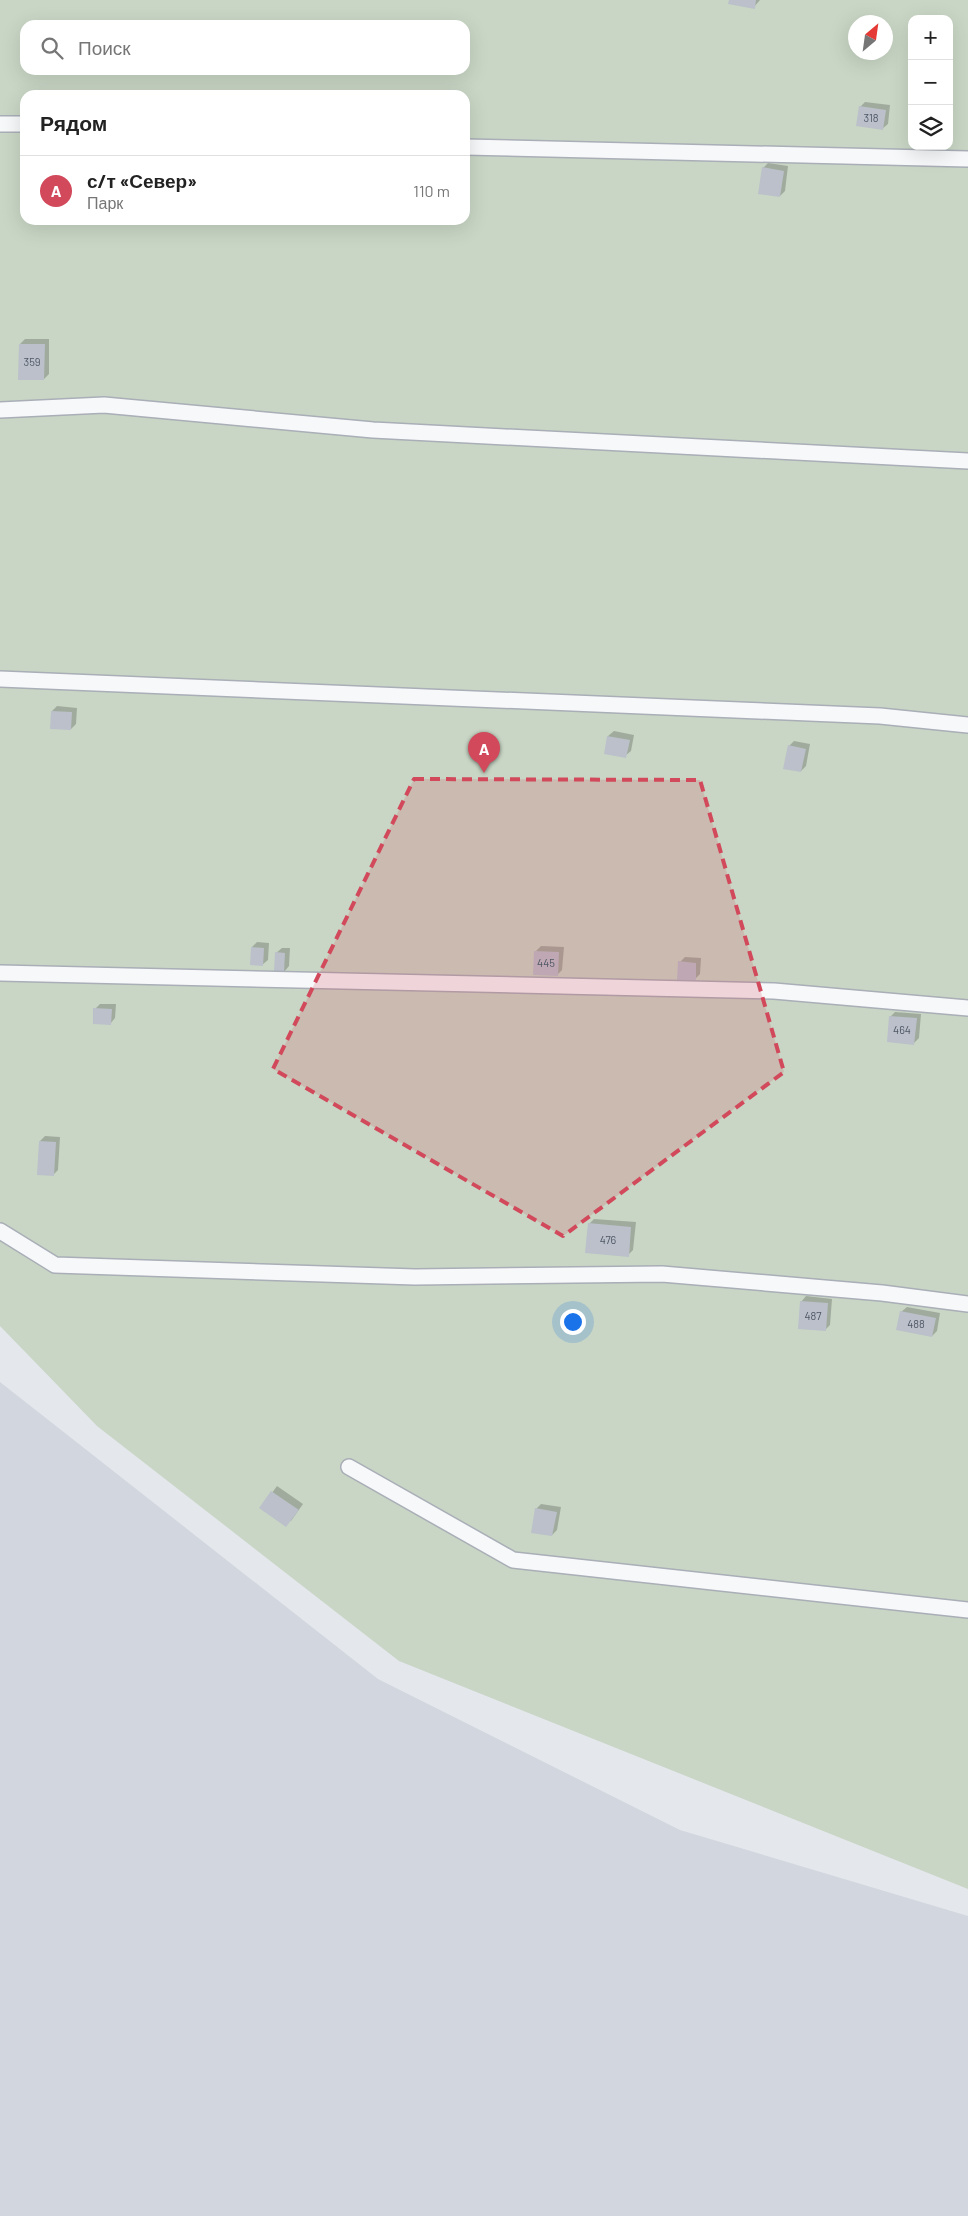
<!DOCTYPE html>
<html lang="ru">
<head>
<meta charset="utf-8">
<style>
	:root { --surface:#fff; --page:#f2f2f2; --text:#222; --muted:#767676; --line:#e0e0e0; --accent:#d1495b }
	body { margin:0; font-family:Barlow,sans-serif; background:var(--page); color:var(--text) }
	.controls { position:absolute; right:15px; top:15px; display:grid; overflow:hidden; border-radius:10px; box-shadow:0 5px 20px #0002 }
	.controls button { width:45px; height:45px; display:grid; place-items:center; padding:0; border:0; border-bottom:1px solid var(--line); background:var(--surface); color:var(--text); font:25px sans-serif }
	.compass { position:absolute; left:848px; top:15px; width:45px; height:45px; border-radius:50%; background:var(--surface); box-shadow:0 5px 20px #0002; rotate:29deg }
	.you { position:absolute; left:572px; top:1321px; width:18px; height:18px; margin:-12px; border:4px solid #fff; border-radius:50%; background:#1a73e8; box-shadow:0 0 0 8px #1a73e833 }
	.badge { display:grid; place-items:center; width:32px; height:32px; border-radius:50%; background:var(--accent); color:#fff; font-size:16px; font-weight:700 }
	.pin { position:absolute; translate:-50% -41px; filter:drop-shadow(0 1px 2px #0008) }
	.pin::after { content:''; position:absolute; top:26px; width:18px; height:15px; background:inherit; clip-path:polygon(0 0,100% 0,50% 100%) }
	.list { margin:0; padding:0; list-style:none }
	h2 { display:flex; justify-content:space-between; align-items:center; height:65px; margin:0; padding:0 20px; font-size:21px }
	h2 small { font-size:16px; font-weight:400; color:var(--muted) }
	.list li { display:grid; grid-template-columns:32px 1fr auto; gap:15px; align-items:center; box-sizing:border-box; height:70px; padding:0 20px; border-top:1px solid var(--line) }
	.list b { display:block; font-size:19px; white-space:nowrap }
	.list p { margin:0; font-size:16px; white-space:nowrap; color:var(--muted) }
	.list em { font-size:16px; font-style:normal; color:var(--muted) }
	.icon { flex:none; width:28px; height:28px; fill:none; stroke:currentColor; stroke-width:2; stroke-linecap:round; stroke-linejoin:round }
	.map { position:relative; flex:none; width:968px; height:2216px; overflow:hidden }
	.search { position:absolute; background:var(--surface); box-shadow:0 5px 20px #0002; left:20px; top:20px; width:450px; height:55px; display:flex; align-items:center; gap:12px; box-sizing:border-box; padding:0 18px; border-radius:15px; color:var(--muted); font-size:19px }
	.panel { position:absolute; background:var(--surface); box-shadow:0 5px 20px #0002; left:20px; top:90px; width:450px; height:135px; border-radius:15px }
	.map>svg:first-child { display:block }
</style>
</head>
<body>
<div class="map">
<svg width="968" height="2216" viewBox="0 0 968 2216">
	<rect width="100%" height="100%" fill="#e4e7ec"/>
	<!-- built -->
	<path fill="#d2d6de" d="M0,1382L378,1679L680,1830L968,1916V2216H0Z"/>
	<!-- green -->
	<path fill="#c9d6c5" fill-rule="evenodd" d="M0,0H968V1889L399,1661L97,1426L0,1326ZM912,19H949V146H912ZM856,22H886V52H856ZM25,25H465V70H25ZM25,95H465V220H25Z"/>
	<!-- shadow -->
	<path fill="#0003" d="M730,0H760L754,7Z
		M865,102L890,105L888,124L882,129L860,107Z
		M768,163L788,166L785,191L780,196L763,168Z
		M25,339H49V374L44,379L20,344Z
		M57,706L77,708L76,724L71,729L52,711Z
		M614,731L634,735L631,751L625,756L605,753L608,736Z
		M794,741L810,744L806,766L801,771L789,746Z
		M257,942L269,943L268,960L262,965L252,947Z
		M541,946L564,947L562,970L557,975L536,951Z
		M282,948H290L289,966L284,972L276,953Z
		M685,957L701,958L700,974L695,979L680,962Z
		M100,1004H116L115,1018L110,1024L95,1009Z
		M895,1012L921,1014L919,1038L914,1043L890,1017Z
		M45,1136L60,1137L58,1170L53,1175L40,1141Z
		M594,1219L636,1222L633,1250L628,1255L589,1224Z
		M806,1296L832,1299L830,1325L825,1330L801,1302Z
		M907,1307L940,1313L937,1331L932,1336L901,1312Z
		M277,1486L303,1504L291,1521L261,1508Z
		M541,1504L561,1507L557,1530L552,1535L536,1509Z"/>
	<!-- building -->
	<path fill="#bbc0ca" d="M729,0H756L755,9L728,4Z
		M859,106L886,110L883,130L856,126Z
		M762,167L784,171L780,197L758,194Z
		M19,344H45L44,380H18Z
		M51,711L72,712L71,730L50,729Z
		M607,736L630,740L626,758L604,754Z
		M788,745L806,749L801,772L783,769Z
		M251,947L264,948L263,966L250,965Z
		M534,951L559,952L558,976L533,975Z
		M275,952L285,953L284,973L274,972Z
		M678,961L696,963V981L677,980Z
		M93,1008L112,1009L111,1025L93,1024Z
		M889,1016L917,1018L914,1045L887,1042Z
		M39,1141L56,1142L54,1176L37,1175Z
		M588,1223L631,1227L629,1257L585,1253Z
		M800,1301L828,1303L826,1331L798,1329Z
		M900,1311L936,1318L932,1337L896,1330Z
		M271,1491L299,1510L286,1527L259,1508Z
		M535,1508L557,1512L552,1536L531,1533Z"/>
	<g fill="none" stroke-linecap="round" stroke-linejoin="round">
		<defs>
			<path id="lane" d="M0,124H25
				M465,147L968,159
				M0,410L104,405L373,430L968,461
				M0,679L880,716L968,725
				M0,973L774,991L968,1008
				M0,1231L55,1265L415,1277L662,1274L882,1293L968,1304
				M349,1467L513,1560L968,1610"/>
		</defs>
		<!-- lane casing -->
		<use href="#lane" stroke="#a9aeb7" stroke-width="18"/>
		<!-- lane -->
		<use href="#lane" stroke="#f7f8fa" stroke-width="15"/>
	</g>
	<!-- marked area -->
	<path fill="#d1495b" fill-opacity="0.2" stroke="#d1495b" stroke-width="4" stroke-dasharray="10 6" stroke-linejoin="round" d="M414,779L700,780L784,1072L563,1236L273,1069Z"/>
	<g text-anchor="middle" stroke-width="4" stroke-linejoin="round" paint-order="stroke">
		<!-- number labels -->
		<g font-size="11" fill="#4f5766">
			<text x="871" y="122">318</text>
			<text x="32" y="366">359</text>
			<text x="546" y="967">445</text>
			<text x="902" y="1034">464</text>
			<text x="608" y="1244">476</text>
			<text x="813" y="1320">487</text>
			<text x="916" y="1328">488</text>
		</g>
	</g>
</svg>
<div class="controls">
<button>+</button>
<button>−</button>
<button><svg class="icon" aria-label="layers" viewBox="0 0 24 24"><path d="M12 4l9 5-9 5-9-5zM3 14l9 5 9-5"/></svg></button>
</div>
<svg class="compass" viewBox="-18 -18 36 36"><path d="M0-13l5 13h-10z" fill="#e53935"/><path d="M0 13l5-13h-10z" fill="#767676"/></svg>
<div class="you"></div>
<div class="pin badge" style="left:484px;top:773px">A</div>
<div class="search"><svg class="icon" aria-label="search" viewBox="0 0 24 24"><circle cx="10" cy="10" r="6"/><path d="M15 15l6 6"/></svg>Поиск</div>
<section class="panel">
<h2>Рядом<small></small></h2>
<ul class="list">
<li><span class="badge">A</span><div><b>с/т «Север»</b><p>Парк</p></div><em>110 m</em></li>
</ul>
</section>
</div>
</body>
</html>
